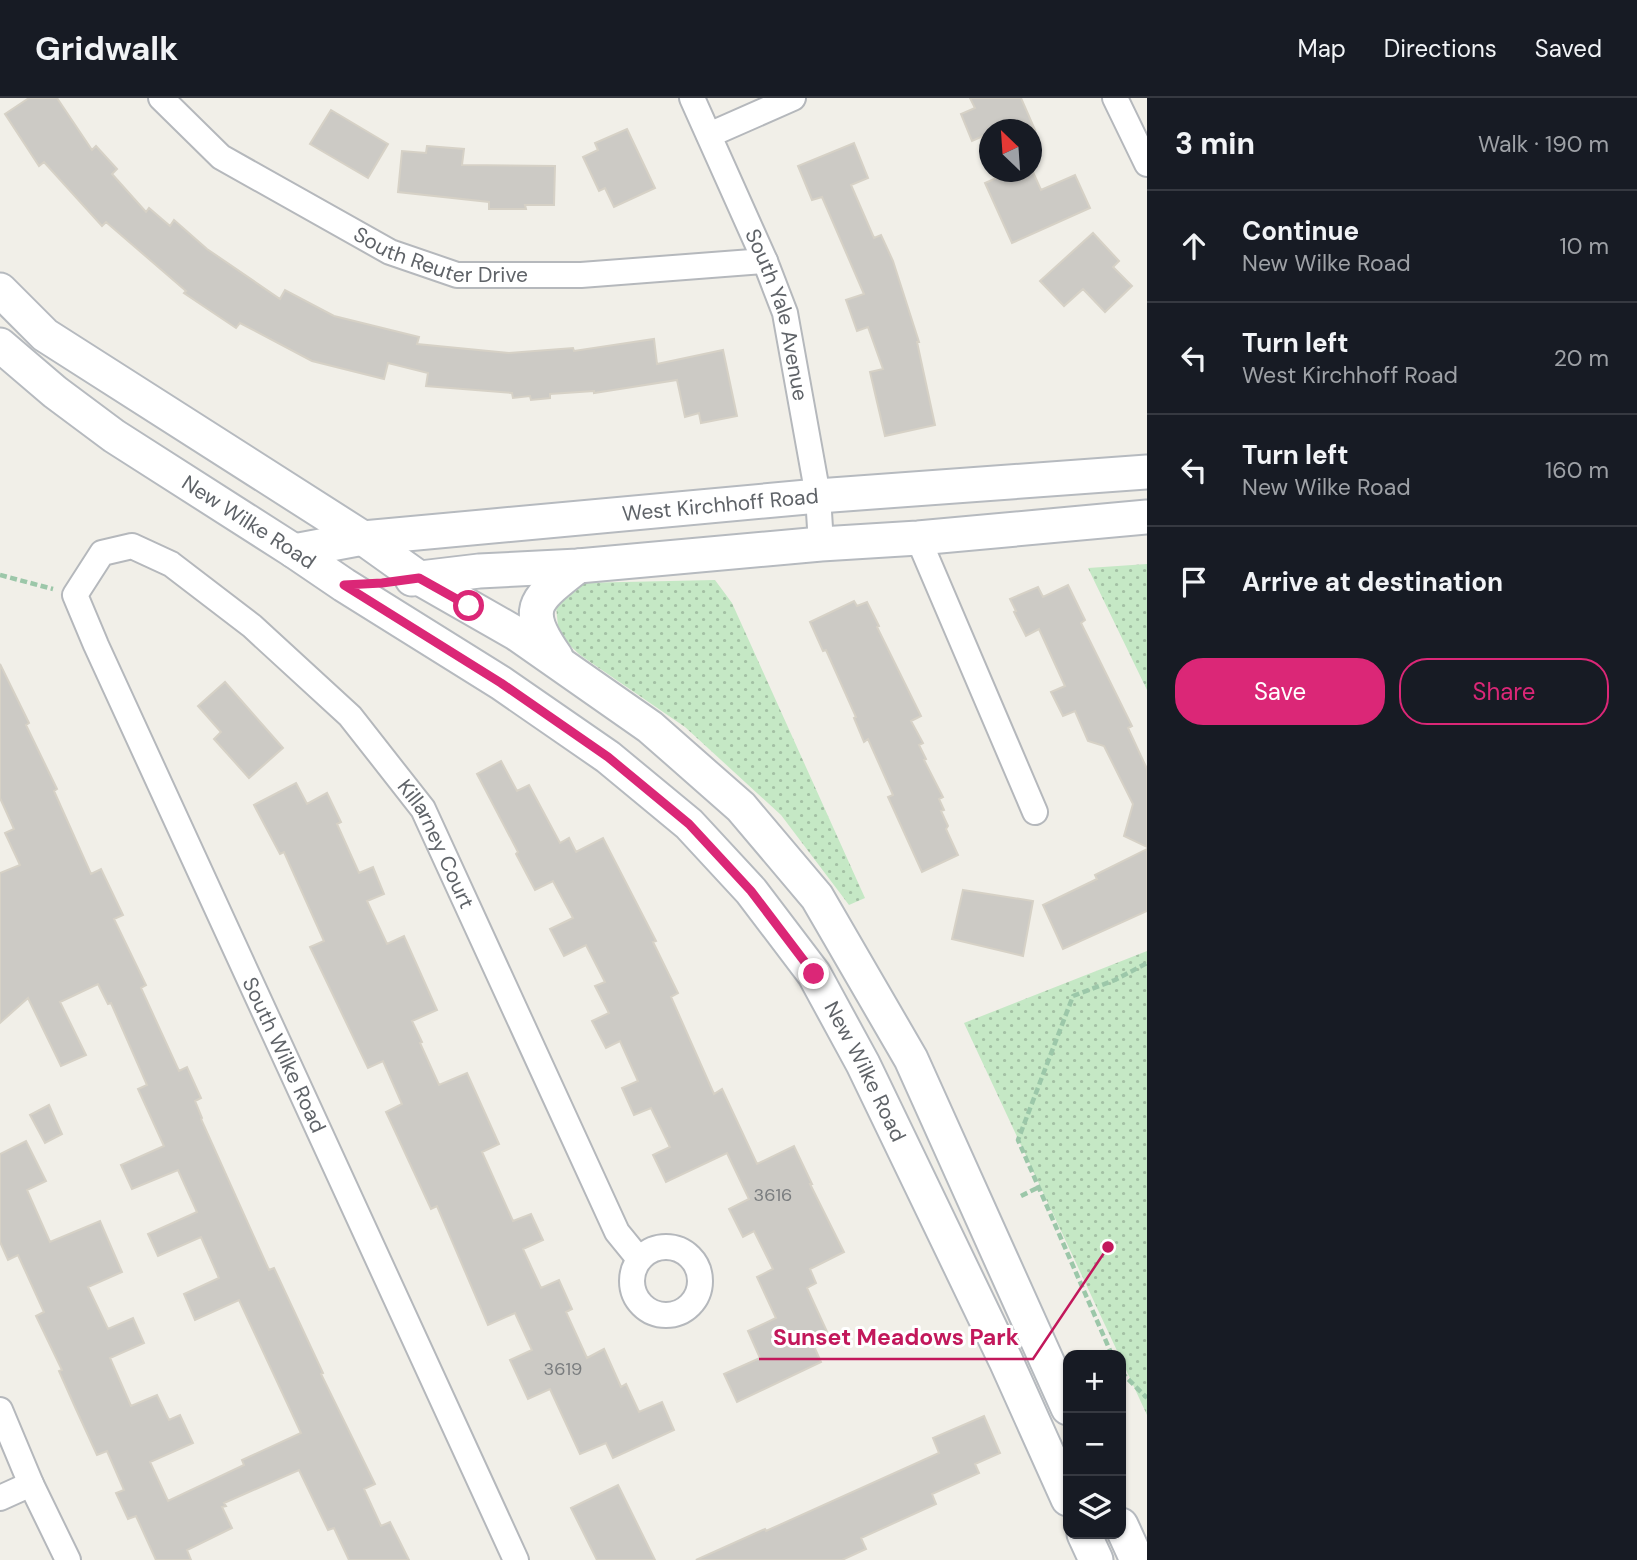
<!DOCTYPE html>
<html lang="en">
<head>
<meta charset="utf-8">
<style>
	:root { --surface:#171b24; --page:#20242c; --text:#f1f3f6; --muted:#9ea1a6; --line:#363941; --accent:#db2777 }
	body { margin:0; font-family:"DM Sans",sans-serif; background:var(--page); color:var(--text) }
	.controls { position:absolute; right:21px; bottom:21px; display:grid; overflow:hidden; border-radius:14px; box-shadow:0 2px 5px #0004 }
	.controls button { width:63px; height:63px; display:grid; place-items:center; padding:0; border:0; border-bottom:2px solid var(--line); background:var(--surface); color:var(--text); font:35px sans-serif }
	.compass { position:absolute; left:979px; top:21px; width:63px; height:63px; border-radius:50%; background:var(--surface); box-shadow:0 2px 5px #0004; rotate:335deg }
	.stop { position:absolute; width:21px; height:21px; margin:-16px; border:5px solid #db2777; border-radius:50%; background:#fff }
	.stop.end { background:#db2777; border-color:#fff; box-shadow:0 2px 7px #0008 }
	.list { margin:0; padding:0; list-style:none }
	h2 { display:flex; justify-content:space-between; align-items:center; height:91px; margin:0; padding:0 28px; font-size:30px }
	h2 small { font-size:23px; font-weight:400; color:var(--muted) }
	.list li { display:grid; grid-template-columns:46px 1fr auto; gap:21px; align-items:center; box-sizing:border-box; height:112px; padding:0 28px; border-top:2px solid var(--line) }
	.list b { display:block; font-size:26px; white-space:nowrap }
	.list p { margin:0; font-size:23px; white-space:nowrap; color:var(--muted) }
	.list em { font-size:23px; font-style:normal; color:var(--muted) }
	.actions { display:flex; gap:14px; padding:21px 28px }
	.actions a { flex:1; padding:16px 0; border:2px solid var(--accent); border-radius:28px; text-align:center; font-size:24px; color:var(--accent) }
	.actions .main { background:var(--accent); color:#fff }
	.icon { flex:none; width:38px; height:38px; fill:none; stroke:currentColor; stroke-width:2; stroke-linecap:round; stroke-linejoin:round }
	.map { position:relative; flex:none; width:1147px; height:1462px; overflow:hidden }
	header { display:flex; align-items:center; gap:42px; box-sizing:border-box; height:98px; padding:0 35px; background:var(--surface); border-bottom:2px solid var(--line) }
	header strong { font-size:33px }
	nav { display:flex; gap:38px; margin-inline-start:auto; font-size:24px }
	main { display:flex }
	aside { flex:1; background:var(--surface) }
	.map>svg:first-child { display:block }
</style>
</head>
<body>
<header>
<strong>Gridwalk</strong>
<nav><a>Map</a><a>Directions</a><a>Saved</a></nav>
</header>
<main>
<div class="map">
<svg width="1147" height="1462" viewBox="0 0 1147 1462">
	<defs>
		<pattern id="grass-dots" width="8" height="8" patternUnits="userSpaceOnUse" patternTransform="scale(1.75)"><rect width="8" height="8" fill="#c5e8c5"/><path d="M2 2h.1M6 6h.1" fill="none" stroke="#a3c0a4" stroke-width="1.8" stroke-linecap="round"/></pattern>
	</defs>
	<rect width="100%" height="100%" fill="#f1efe8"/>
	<!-- grass -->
	<path fill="url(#grass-dots)" d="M1147,466V592L1088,470Z
		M715,482L732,505L865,800L849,807L781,717L685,629L580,557L562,540L558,528L556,508L578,485Z
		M1147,853V1317L1121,1261V1257H1119L964,925Z"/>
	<!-- building -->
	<path fill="#cccac5" stroke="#d6d1c6" stroke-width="2" d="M29,0H57L92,52L96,48L117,71L112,76L146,114L149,110L170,128L174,122L207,151L280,201L285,192L334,218L419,239L417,246L509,255L573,250L574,253L654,241L657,266L723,252L737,318L701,325L699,315L685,319L677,282L594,295V293L550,296V300L531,302L530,298L513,300L512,295L426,288L428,275L388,265L384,281L312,263L240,225L236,230L184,195L186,193L106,124L102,128L44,64L39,68L5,16Z
		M970,0H1021L1035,32H990V35L972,43L961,16L975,10Z
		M331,12L388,46L368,80L310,46Z
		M627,31L655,90L614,109L605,90L599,93L583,59L598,52L595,45Z
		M854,45L868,80L851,87L874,140L881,137L893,163L919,244H917L935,327L885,338L870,274L883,271L868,229L857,233L846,202L864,196L822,99L812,102L798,68Z
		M427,48L464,51L462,67L555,68L554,107H525L526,111H489V104L398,94L402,53L426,55Z
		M1010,74H1033L1041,92L1075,77L1090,110L1012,145L985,85Z
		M1093,135L1119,163L1113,169L1132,188L1105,214L1083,191L1064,208L1040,183Z
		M1068,487L1085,522L1081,525L1132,628L1128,630L1147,671V749L1124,738L1133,706L1104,648L1088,643L1075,613L1063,618L1051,594L1065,588L1039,531L1026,538L1014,514L1016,513L1010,501L1038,489L1043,499Z
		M854,503L857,508L867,504L879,528L877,529L921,618L911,623L923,645L919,647L926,661L924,662L943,699L939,701L944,712L941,713L948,728L946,731L958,757L922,774L888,699L893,697L868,641L864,644L854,620L856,619L826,552L823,553L810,524Z
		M0,566L29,625L26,627L57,691L54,693L91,776L101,771L123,817L114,821L146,887L141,890L179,973L187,969L201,1000L195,1003L202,1020L201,1021L269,1172L274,1170L323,1275L321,1276L375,1386L364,1391L381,1428L390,1424L409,1462H349L334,1430L328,1432L299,1372L224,1405L226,1408L222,1409L232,1430L187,1452L191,1462H156L136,1418L128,1421L116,1395L124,1392L107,1353L97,1357L75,1309L59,1273L62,1272L36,1218L44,1214L18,1157L8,1162L0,1144V1056L26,1043L46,1083L27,1092L50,1144L100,1123L122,1174L88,1189L108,1231L133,1220L144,1245L110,1260L131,1308L157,1297L169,1322L180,1317L193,1345L150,1364L168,1403L244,1367L242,1362L301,1335L239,1202L195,1222L184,1196L219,1180L201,1139L158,1158L148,1136L197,1114L178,1072L132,1091L121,1067L164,1048L138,991L147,987L111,905L108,906L98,886L60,904L86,957L61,968L28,900L0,925V775L20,767L5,735L14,731L0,700Z
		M225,584L283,650L249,680L214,641L221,634L198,608Z
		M501,663L517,693L529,687L560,745L569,740L576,754L603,740L656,843L653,844L678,895L671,899L714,996L722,991L757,1066L794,1048L812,1086H810L844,1154L810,1171L816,1185L807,1190L829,1238L813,1246L821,1264L737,1304L724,1276L760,1260L748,1233L776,1220L757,1179L773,1171L754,1133L743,1139L729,1111L749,1101L727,1055L666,1084L653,1057L670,1049L651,1010L634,1017L622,990L638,983L620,943L606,950L592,923L609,915L595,888L605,884L586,847L564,858L550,831L573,820L553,783L535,792L516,756L518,754L477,676Z
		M296,685L307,706L327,695L341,724L337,726L359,775L373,769L384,796L367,803L387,846L404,838L437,912L412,923L422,944L420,945L439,987L467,975L499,1046L482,1054L513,1123L531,1116L543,1142L523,1151L541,1190L559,1182L572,1211L566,1214L587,1260L604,1251L621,1289L626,1286L639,1314L662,1304L674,1332L613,1360L606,1345L580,1356L550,1291L528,1301L510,1262L532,1252L515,1215L488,1227L437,1108L431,1111L386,1014L402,1006L383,963L368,970L310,849L324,843L284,754L280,756L254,707Z
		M1147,751V813L1063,851L1043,807L1097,781L1095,777Z
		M963,792L1033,803L1023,858L952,841Z
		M49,1007L62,1036L45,1045L30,1017Z
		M984,1318L1000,1355L975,1366L979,1375L932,1396L936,1406L861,1440L866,1451L842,1462H696L765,1431L766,1433L939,1355L933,1340Z
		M618,1387L655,1462H597L571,1410Z"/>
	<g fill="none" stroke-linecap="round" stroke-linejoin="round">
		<defs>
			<g id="street">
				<path id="s1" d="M161,0L221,59L390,154L457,177H581L765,163"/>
				<path id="s2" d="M692,0L765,163L785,215L818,398L821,446"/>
				<path d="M1115,0L1147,66"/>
				<path d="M709,37L793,0"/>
				<path d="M918,440L1035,714"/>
				<circle cx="666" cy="1183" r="34"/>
				<path d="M0,1312L31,1386L68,1462"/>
				<path d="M0,1400L31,1386"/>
				<path id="s3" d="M516,1462L96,547L75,497L102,455L132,448L171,466L252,528L350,618L423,711L617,1134L639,1161"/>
			</g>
			<g id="secondary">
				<path d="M0,192L45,237L363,440L419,480L517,536L650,629L741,709L817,799L911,961L1068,1310"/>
				<path id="s4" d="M0,247L55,294L114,338L294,453L344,487L501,585L608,659L689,726L751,793L814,876L863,966L1006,1263L1068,1401"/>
				<path id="s5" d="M294,453L363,440L818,398L1147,374"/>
				<path d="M412,481L479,473L578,468L821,446L918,440L1147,419"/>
				<path d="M556,559C521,509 535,502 578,468"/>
				<path d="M1121,1427L1137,1462"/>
				<path d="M1084,1436L1096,1462"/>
			</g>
		</defs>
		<!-- street casing -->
		<use href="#street" stroke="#b5b8bc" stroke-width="28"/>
		<!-- secondary casing -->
		<use href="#secondary" stroke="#b6babf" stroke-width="37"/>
		<!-- path -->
		<path stroke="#9cc7a9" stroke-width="4.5" stroke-dasharray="7 3.5" stroke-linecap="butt" d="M0,477L53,491
			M1021,1098L1039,1089
			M1112,1257L1018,1042L1073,898L1115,882L1147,865
			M1121,1274L1147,1300"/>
		<!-- street -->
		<use href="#street" stroke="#fff" stroke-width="24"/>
		<!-- secondary -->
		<use href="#secondary" stroke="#fff" stroke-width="33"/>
	</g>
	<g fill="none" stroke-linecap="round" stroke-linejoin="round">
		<!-- route -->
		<path stroke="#db2777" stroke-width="9" d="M469,508L419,480L382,485L344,487L501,585L608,659L689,726L751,793L814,876"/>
	</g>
	<g text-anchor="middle" stroke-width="6" stroke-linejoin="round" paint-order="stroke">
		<!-- number labels -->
		<g font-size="18" fill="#7a7d7f">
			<text x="773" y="1103">3616</text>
			<text x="563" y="1277">3619</text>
		</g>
		<!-- street labels -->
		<g font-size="21" fill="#5f6368" stroke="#fff">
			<text dy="7" stroke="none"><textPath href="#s1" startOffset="329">South Reuter Drive</textPath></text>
			<text dy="7" stroke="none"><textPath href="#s2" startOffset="234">South Yale Avenue</textPath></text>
			<text dy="7" stroke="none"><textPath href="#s5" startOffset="429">West Kirchhoff Road</textPath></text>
			<text dy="7" stroke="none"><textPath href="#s4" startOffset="306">New Wilke Road</textPath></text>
			<text dy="7" stroke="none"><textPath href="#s3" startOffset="1575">Killarney Court</textPath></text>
			<text transform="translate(284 957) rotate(65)" y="7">South Wilke Road</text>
			<text dy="7" stroke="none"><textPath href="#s4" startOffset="1146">New Wilke Road</textPath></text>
		</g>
	</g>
	<!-- callouts -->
	<path fill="none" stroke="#c2185b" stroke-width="2.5" d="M1108 1149L1033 1261H759"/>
	<circle fill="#c2185b" stroke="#fff" stroke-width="2.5" cx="1108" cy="1149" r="7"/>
	<g font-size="23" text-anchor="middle" font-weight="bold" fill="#c2185b" stroke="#fff" stroke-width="6" stroke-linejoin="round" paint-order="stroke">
		<text x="896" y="1247">Sunset Meadows Park</text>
	</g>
</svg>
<div class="controls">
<button>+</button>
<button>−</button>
<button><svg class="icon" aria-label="layers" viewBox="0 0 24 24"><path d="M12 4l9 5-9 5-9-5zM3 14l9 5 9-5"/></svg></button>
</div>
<svg class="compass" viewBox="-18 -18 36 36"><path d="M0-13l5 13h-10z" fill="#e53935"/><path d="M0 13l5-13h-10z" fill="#9ea1a6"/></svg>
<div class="stop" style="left:469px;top:508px"></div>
<div class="stop end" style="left:814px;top:876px"></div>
</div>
<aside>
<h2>3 min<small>Walk · 190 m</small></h2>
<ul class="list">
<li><svg class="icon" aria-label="ahead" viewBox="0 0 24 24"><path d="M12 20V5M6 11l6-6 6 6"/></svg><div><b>Continue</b><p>New Wilke Road</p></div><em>10 m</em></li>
<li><svg class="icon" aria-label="left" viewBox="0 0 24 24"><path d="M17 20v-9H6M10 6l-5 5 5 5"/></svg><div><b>Turn left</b><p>West Kirchhoff Road</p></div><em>20 m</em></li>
<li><svg class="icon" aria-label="left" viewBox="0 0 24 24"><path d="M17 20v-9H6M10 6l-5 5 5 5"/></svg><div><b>Turn left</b><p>New Wilke Road</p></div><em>160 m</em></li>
<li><svg class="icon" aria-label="arrive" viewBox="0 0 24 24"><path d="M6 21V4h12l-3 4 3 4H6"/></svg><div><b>Arrive at destination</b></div></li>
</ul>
<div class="actions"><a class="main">Save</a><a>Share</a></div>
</aside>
</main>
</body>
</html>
